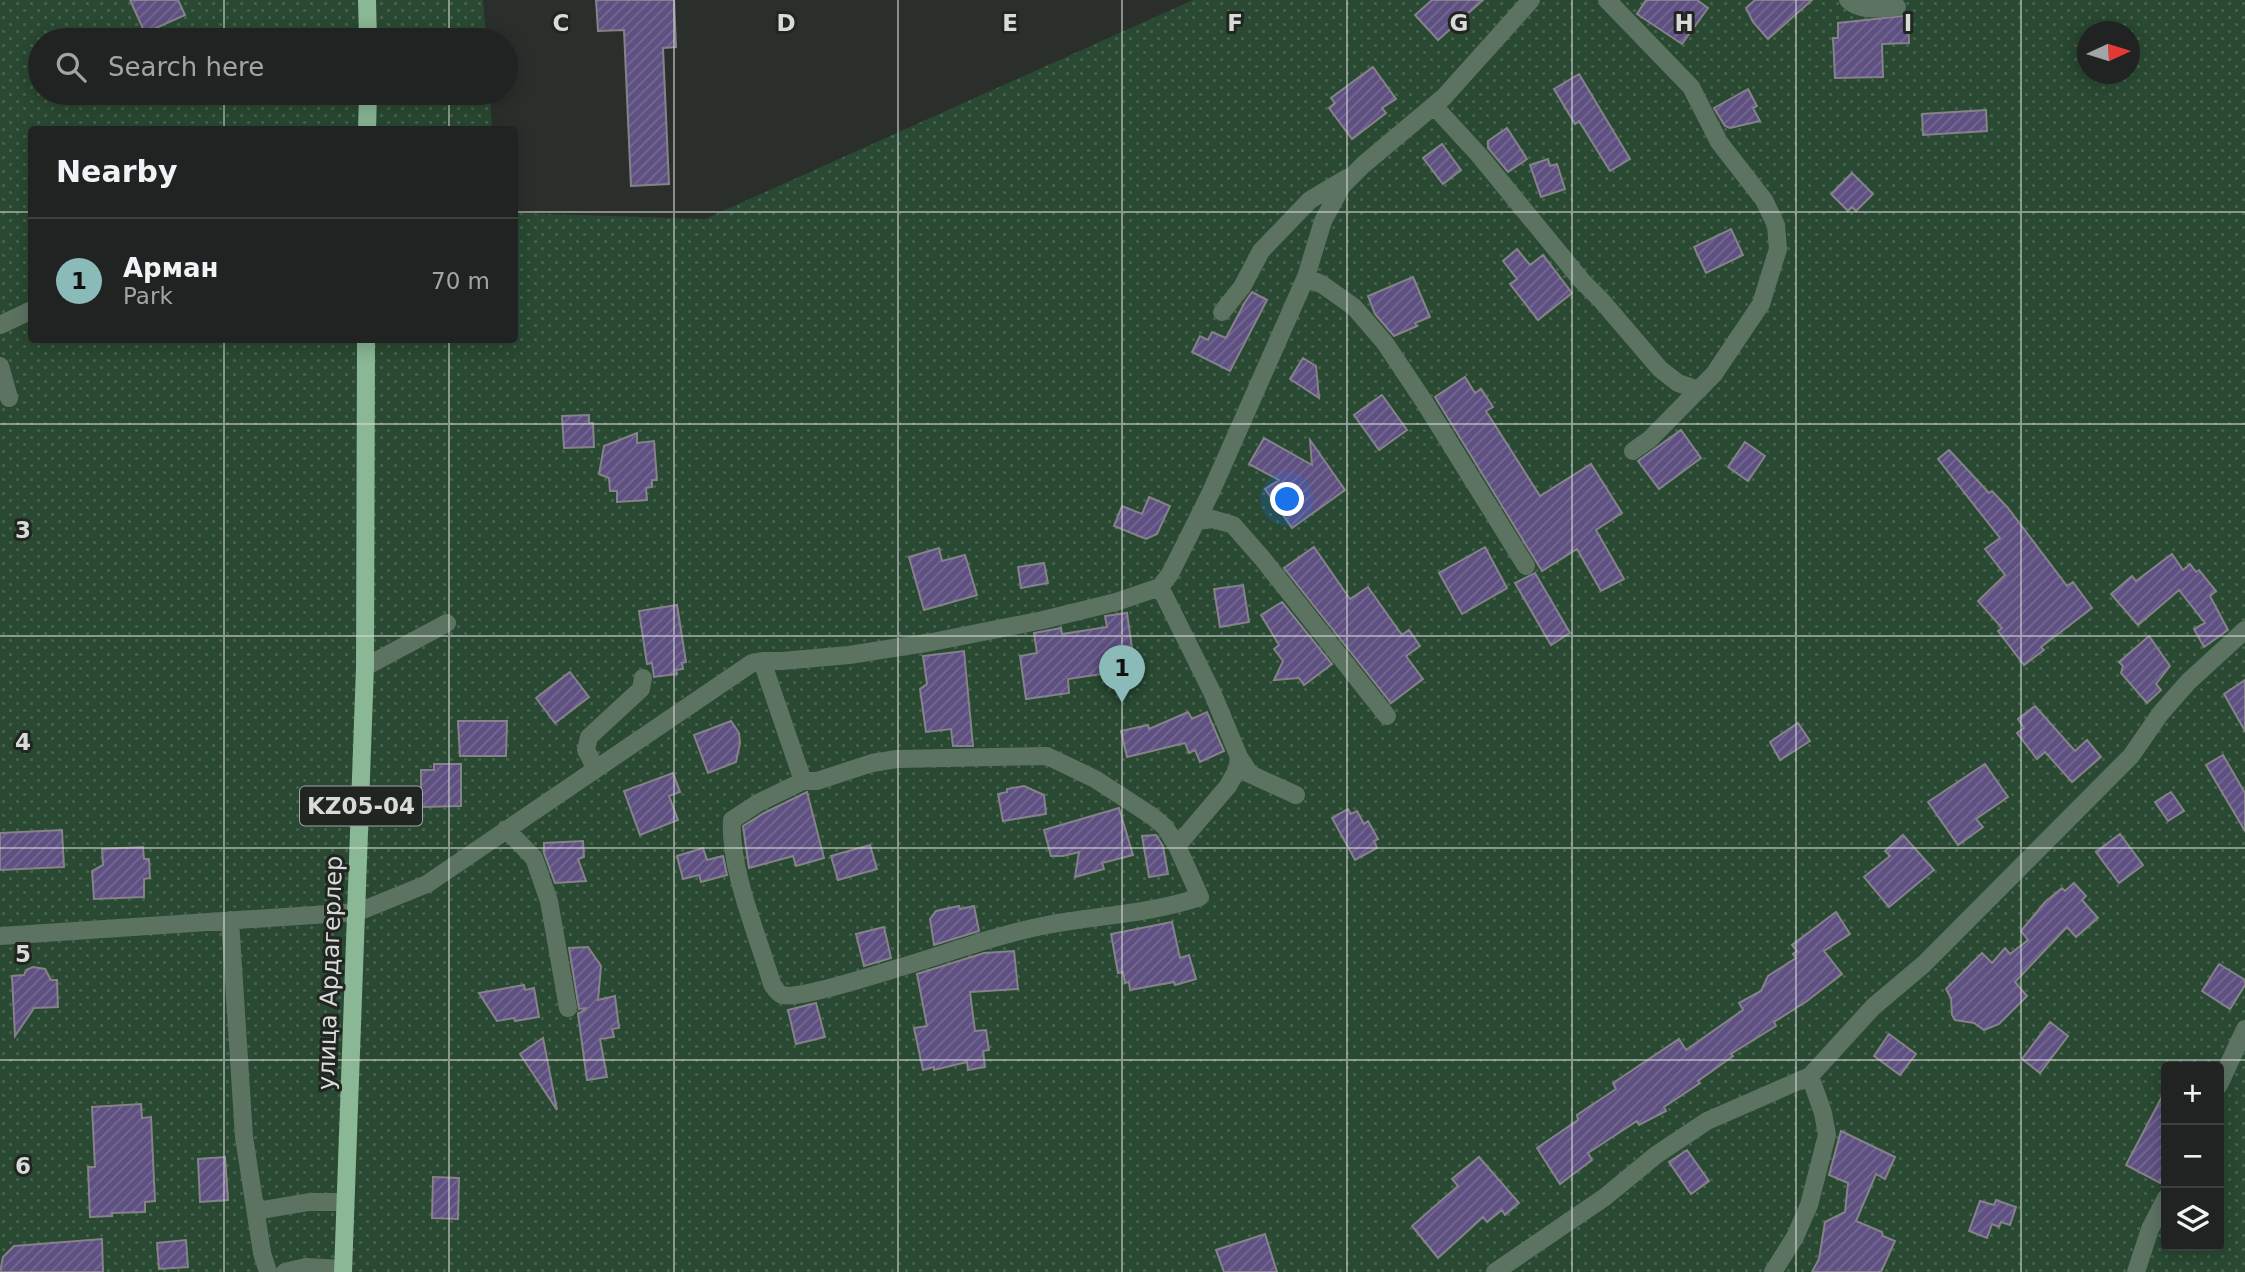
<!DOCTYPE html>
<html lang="en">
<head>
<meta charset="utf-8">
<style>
	:root { --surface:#202321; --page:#282b2a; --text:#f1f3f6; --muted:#a2a4a5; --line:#3d403f; --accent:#8bbbb9 }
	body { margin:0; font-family:"DejaVu Sans",sans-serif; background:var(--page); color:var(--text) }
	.controls { position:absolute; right:21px; bottom:21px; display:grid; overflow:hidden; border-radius:7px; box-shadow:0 4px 18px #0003 }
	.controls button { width:63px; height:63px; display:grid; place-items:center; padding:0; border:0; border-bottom:2px solid var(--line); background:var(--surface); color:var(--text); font:35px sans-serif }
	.compass { position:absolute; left:2077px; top:21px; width:63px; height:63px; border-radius:50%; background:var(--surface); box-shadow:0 4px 18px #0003; rotate:86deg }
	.you { position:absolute; left:1288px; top:500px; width:24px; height:24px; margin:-18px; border:5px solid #fff; border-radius:50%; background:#1a73e8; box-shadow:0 0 0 10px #1a73e833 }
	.badge { display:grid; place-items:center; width:46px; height:46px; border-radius:50%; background:var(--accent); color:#111; font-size:23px; font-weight:700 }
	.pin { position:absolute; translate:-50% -58px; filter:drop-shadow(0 2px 4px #0008) }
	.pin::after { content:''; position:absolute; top:37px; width:24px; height:21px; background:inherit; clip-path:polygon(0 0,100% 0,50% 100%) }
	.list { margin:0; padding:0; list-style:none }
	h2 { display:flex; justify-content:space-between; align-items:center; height:91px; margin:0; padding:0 28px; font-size:30px }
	h2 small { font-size:23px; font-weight:400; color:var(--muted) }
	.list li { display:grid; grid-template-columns:46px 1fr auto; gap:21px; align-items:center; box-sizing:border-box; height:126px; padding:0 28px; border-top:2px solid var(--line) }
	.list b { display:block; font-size:26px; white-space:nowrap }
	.list p { margin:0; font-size:23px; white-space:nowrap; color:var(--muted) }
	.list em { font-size:23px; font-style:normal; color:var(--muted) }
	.icon { flex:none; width:38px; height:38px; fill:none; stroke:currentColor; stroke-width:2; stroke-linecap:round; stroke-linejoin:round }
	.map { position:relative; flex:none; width:2245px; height:1272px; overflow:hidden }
	.search { position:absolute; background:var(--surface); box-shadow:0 4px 18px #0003; left:28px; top:28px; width:490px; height:77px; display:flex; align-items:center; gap:18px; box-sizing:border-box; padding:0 24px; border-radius:38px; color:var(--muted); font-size:26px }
	.panel { position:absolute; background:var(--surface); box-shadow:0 4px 18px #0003; left:28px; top:126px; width:490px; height:217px; border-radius:7px }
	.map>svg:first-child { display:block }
</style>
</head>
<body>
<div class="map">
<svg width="2245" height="1272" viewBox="0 0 2245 1272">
	<defs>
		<pattern id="garden-dots" width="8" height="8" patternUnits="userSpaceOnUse" patternTransform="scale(1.75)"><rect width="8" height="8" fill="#294932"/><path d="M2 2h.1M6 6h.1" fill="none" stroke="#47634f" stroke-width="1.8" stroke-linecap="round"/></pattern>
		<pattern id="building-hatch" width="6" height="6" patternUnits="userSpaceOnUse" patternTransform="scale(1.75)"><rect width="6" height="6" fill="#5f5082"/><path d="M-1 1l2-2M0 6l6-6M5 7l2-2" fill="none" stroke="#756993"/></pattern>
	</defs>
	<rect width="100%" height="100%" fill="#2b2f2c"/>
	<!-- garden -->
	<path fill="url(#garden-dots)" fill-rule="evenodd" d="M0,0H483L486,40H40V93H490L492,129L32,130V340H514L515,213L705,219L1193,0H2245V1272H0ZM2088,32H2130V74H2088ZM2166,1067H2219V1246H2166Z"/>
	<!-- building -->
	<path fill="url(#building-hatch)" stroke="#858389" stroke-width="2" d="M130,0H178L185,15L145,33Z
		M596,0H674L676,47L663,48L669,184L631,186L624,30L598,31Z
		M1432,0H1483L1438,40L1415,15Z
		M1646,0H1697L1708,8L1682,44L1637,14Z
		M1755,0H1812L1768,39L1753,22L1746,8Z
		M1903,16H1908L1909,43L1882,44L1883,77L1835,78L1833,38H1838V23Z
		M1373,67L1396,99L1382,108L1386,113L1352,139L1329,108L1335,103L1331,98Z
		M1579,74L1630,159L1610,171L1579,121L1575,124L1554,89Z
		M1748,89L1757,106L1753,108L1760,121L1730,128L1725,126L1714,108Z
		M1986,110L1987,131L1923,135L1922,114Z
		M1507,128L1527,159L1508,172L1488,148V141Z
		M1442,144L1461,170L1443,184L1423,158Z
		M1548,159L1550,166L1557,164L1565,189L1541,197L1530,165Z
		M1852,173L1873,194L1856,211L1852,207L1848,211L1831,194Z
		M1731,229L1743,255L1706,273L1694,247Z
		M1517,249L1530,265L1543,255L1572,293L1538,320L1510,284L1517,279L1503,261Z
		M1413,277L1430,317L1415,323L1417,326L1394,336L1375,314L1368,296Z
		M1252,292L1267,300L1230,371L1192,352L1200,336L1208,340L1212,332L1226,338L1245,302Z
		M1303,358L1316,366L1319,398L1290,379Z
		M1465,377L1475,393L1481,389L1493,407L1486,411L1540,496L1591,464L1622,513L1596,530L1624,579L1601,591L1577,549L1542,571L1435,397Z
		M1382,395L1407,430L1379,450L1354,415Z
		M589,415V423H593L594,447L564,448L562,416Z
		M1681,430L1701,458L1659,489L1638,461Z
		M637,433V443L654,441L657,480H652V487L646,488L647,500L617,502V491H610L609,478L599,474L604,446Z
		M1264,438L1312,465L1310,440L1345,490L1292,528L1265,489L1279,480L1249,464Z
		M1745,442L1765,456L1748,481L1728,467Z
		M1949,450L1989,493L1992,491L2008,508L2067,586L2073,582L2092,608L2041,647L2044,650L2024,665L1998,631L2002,628L1978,601L2005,575L1985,549L2000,538L1938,459Z
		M1149,497L1170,506L1157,534L1146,539L1114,526L1122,506L1142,514Z
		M1314,547L1350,599L1368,587L1402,635L1409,630L1420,646L1406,656L1423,679L1391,703L1284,568Z
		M1485,547L1507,588L1462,614L1439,573Z
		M939,548L942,561L965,555L977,595L924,610L909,557Z
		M2172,554L2183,570L2190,564L2196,572L2199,570L2216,591L2210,596L2228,630L2204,647L2194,629L2205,623L2179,590L2138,625L2111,594L2132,576L2136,581Z
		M1044,563L1048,583L1021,588L1018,567Z
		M1535,573L1570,633L1551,645L1515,583Z
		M1243,585L1249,622L1220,627L1214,589Z
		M1282,602L1332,664L1304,685L1299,678L1274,680L1283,661L1274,649L1279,645L1261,615Z
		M677,605L686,662L682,663L683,669L676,670L677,674L654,677L652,663L647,664L639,611Z
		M1127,613L1135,669L1068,679L1069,693L1026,699L1020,656L1037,653L1034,633L1061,628L1062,634L1107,627L1105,616Z
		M2149,636L2170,666L2156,684L2161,690L2147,703L2121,673L2123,666L2119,662Z
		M964,651L973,746H953L951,729L926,732L920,689L927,684L923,656Z
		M570,672L589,697L555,723L536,698Z
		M2245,680V731L2224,694Z
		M2035,706L2075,751L2087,740L2101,757L2072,782L2045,752L2037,759L2017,733L2024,728L2018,719Z
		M1188,712L1192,719L1207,712L1224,751L1200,762L1195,750L1189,753L1185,743L1127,757L1121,731L1148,725L1149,729Z
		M458,721H507L506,756H460Z
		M731,721L739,733L740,743L736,762L708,773L694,735Z
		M1798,723L1810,741L1780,760L1770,742Z
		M2223,755L2245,793V831L2206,765Z
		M434,764H461V806L421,807V770H434Z
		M1985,764L2008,797L1976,819L1983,827L1958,845L1928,802Z
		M673,773L680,792L669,796L678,820L640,835L624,791Z
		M1024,786L1044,795L1046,814L1003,821L998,794L1007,792V789Z
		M807,792L824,858L796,866L793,856L749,868L743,826L764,813Z
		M2171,792L2184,811L2168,821L2155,802Z
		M1119,808L1133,855L1102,863L1104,869L1075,877L1079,852L1063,856H1051L1044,830Z
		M1348,809L1351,814L1357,811L1364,824L1368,821L1378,839L1374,841L1377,848L1355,860L1332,818Z
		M62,830L64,867L0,870V833Z
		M2120,834L2143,865L2119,883L2096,852Z
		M1156,835L1163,846L1168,874L1149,877L1142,836Z
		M1903,835L1934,870L1889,907L1864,877L1890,856L1885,851Z
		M583,841L584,857L578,859L586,881L555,883L544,853V843Z
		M870,845L877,869L838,880L831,856Z
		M143,847L144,859H149L150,878L144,879V897L94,899L92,871L103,865L102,849Z
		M703,848L707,860L723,856L727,875L701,882L699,875L683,879L677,856Z
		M2074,883L2086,896L2082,900L2098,918L2076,937L2067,927L2015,982L2027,996L1999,1024L1984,1030L1974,1023L1955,1020L1952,1015L1951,998L1946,989L1982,953L1992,963L2005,948L2010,954L2028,940L2021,931L2045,902L2062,888L2065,891Z
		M959,906L960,909L974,906L979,931L934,945L930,919L936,911Z
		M1836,912L1850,934L1824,951L1842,974L1807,1001L1774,1022L1776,1026L1731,1054L1733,1056L1698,1081L1700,1083L1664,1107L1666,1111L1639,1125L1637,1121L1588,1153L1592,1160L1560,1184L1537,1148L1578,1120L1577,1115L1616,1089L1613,1083L1679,1039L1686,1050L1743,1010L1739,1003L1761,991L1768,976L1796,958L1793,954L1797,951L1792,945Z
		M1172,922L1180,958L1189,955L1196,979L1175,985L1174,982L1130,990L1129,982L1125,983L1123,972L1118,973L1111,934Z
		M884,927L891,958L864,966L856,934Z
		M588,947L601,966L598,1000L615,996L619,1028L612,1029L614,1037L600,1039L607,1077L587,1080L578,1014L587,1008L579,1009L569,948Z
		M1014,951L1018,989L970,992L975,1031L986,1030L989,1050L983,1051L985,1067L968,1070L967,1062L934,1070V1067L923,1070L914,1028L927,1026L917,974L984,953Z
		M2219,964L2245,980V985L2230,1009L2202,991Z
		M33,967L45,969L51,980H57L58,1007L34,1008L15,1036L12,976L24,975L26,970Z
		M524,985L525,990L534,988L539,1017L515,1021L514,1018L497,1021L479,993Z
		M816,1003L825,1037L796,1044L788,1010Z
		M2050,1022L2068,1036L2040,1073L2022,1059Z
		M1889,1034L1916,1054L1900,1075L1874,1056Z
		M543,1038L557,1110L520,1054Z
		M2166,1089V1171L2160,1183L2126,1165Z
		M141,1104L142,1118L151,1117L155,1201L145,1202V1212L112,1213V1216L90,1217L88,1167H95L92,1107Z
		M1841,1131L1895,1157L1885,1179L1876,1174L1856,1221L1882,1232L1883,1236L1895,1241L1881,1272H1812L1819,1259L1825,1222L1845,1212L1848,1183L1829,1175Z
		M1687,1150L1709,1181L1691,1194L1669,1162Z
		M225,1157L228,1200L200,1202L198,1159Z
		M1479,1157L1519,1203L1505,1215L1502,1210L1487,1222L1483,1217L1438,1258L1412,1226L1458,1186L1452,1179Z
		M433,1177L459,1178L458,1219L432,1218Z
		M1996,1200L2016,1207L2010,1225L2001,1222L1999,1227L1992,1224L1987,1238L1969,1231L1980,1201L1994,1205Z
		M1265,1234L1277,1272H1224L1216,1250Z
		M102,1239L103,1272H0L3,1257L14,1246Z
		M186,1240L188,1267L159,1269L157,1243Z"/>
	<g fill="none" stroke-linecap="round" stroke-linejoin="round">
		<!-- minor -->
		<path stroke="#5d7362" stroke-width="18" d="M1607,0L1691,87L1719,142L1764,200L1776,225L1778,249L1761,304L1714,374L1650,439L1633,451
			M1848,0C1860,12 1881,8 1897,7
			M1434,106L1479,155L1582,281L1601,300L1660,369L1678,383L1699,390
			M1306,277L1323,285L1354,307L1385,343L1425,403L1526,566
			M1222,312L1242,287L1261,251L1310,200L1347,178
			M0,325L32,310
			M0,366L9,398
			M1197,521L1213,519L1233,525L1262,558L1387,716
			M1160,587L1212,692L1239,757L1237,770L1228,786L1177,846
			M762,661L803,781H817L872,763L897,759L1047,756L1095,779L1152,816L1165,827L1177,846L1200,897C1150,914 1099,915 1047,925C1000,934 954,951 908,965C887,971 799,1000 783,995C778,994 775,988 772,984C758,936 729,869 732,820L758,803L803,781
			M365,667L447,623
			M1239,757L1250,774L1296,795
			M596,769L586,750L589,737L641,689L643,678
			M506,829L534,858L549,901L568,1008
			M230,920L244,1137L262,1253L268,1272
			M0,936L358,912L427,884L752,663L762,661H782L849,655L932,642L1043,620L1116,602L1160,587L1170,574L1211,492L1306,277L1323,221L1342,186L1363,165L1444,97L1531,0
			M2219,1085L2245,1029
			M256,1211L309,1202H345
			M285,1272L306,1267L343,1269
			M1495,1272L1605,1197L1656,1155L1707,1121L1810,1076L1873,1007L1924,964L2131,756L2160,714L2188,682L2245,630
			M1773,1272L1795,1237L1809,1205L1827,1135L1823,1113L1810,1076
			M2136,1272L2150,1229L2166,1198"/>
		<!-- major -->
		<path stroke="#8ab795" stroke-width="18" d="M367,0L368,40
			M367,130L368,93
			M343,1272L365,667L366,340"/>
	</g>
	<!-- grid -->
	<path fill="none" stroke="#d9dbd9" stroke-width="2" stroke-opacity="0.55" d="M224,0V40M449,0V40M674,0V1272M898,0V1272M1122,0V1272M1347,0V1272M1572,0V1272M1796,0V1272M2021,0V1272M224,93V130M449,93V130M0,212H32M514,212H2245M224,340V1272M449,340V1272M0,424H2245M0,636H2245M0,848H2245M0,1060H2245"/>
	<g text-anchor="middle" stroke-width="6" stroke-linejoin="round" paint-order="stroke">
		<!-- shield labels -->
		<rect fill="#212522" stroke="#a2a4a2" stroke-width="2" x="300" y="786.5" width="122" height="39" rx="5"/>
		<g font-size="23" font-weight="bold" fill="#d9dbd9">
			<text x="361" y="814">KZ05-04</text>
		</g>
		<!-- street labels -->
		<g font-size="24" fill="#d9dbd9" stroke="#212522">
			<text transform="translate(330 973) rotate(-88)" y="8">улица Ардагерлер</text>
		</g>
	</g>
	<g font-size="23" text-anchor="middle" font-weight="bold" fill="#d9dbd9" stroke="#212522" stroke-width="6" stroke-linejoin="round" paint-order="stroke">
		<text x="561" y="31">C</text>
		<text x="786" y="31">D</text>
		<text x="1010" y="31">E</text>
		<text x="1235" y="31">F</text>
		<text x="1459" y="31">G</text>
		<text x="1684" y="31">H</text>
		<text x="1908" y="31">I</text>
		<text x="23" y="538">3</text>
		<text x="23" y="750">4</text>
		<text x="23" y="962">5</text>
		<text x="23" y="1174">6</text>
	</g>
</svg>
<div class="controls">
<button>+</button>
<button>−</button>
<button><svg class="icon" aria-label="layers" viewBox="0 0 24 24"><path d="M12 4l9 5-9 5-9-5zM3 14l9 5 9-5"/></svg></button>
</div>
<svg class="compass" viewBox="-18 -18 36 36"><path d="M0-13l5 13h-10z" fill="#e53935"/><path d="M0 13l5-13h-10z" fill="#a2a4a5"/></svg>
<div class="you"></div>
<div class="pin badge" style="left:1122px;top:703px">1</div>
<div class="search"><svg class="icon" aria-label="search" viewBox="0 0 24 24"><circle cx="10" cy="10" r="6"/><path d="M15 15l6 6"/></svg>Search here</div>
<section class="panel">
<h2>Nearby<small></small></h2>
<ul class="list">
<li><span class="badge">1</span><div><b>Арман</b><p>Park</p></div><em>70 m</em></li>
</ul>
</section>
</div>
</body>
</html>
